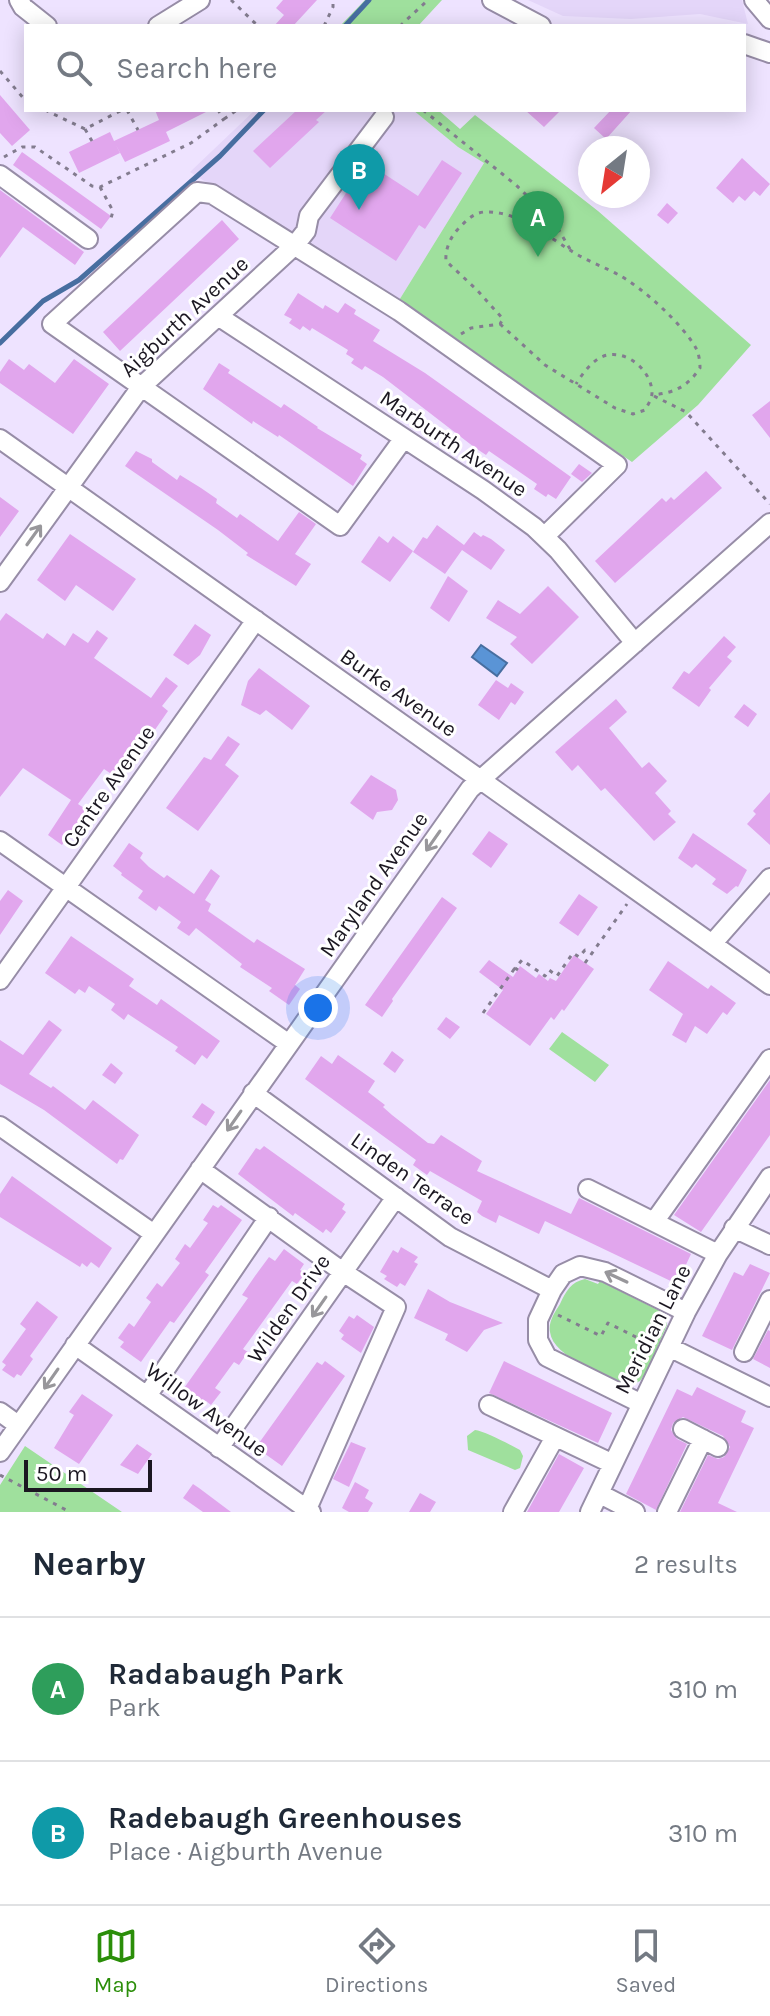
<!DOCTYPE html>
<html lang="en">
<head>
<meta charset="utf-8">
<style>
	:root { --surface:#fff; --page:#f6f6f7; --text:#1f2937; --muted:#747a83; --line:#e0e1e3; --accent:#2b8e09 }
	body { margin:0; font-family:Karla,sans-serif; background:var(--page); color:var(--text) }
	.compass { position:absolute; left:578px; top:136px; width:72px; height:72px; border-radius:50%; background:var(--surface); box-shadow:0 4px 20px #0003; rotate:210deg }
	.scale { position:absolute; left:24px; bottom:20px; width:128px; box-sizing:border-box; padding-left:8px; border:4px solid #1b1721; border-top:0; font-size:22px; line-height:28px; white-space:nowrap; color:#1b1721; -webkit-text-stroke:6px #fff; paint-order:stroke }
	.you { position:absolute; left:318px; top:1008px; width:28px; height:28px; margin:-20px; border:6px solid #fff; border-radius:50%; background:#1a73e8; box-shadow:0 0 0 12px #1a73e833 }
	.badge { display:grid; place-items:center; width:52px; height:52px; border-radius:50%; background:var(--accent); color:#fff; font-size:26px; font-weight:700 }
	.pin { position:absolute; translate:-50% -66px; filter:drop-shadow(0 2px 4px #0008) }
	.pin::after { content:''; position:absolute; top:42px; width:28px; height:24px; background:inherit; clip-path:polygon(0 0,100% 0,50% 100%) }
	.list { margin:0; padding:0; list-style:none }
	h2 { display:flex; justify-content:space-between; align-items:center; height:104px; margin:0; padding:0 32px; font-size:34px }
	h2 small { font-size:26px; font-weight:400; color:var(--muted) }
	.list li { display:grid; grid-template-columns:52px 1fr auto; gap:24px; align-items:center; box-sizing:border-box; height:144px; padding:0 32px; border-top:2px solid var(--line) }
	.list b { display:block; font-size:30px; white-space:nowrap }
	.list p { margin:0; font-size:26px; white-space:nowrap; color:var(--muted) }
	.list em { font-size:26px; font-style:normal; color:var(--muted) }
	.icon { flex:none; width:44px; height:44px; fill:none; stroke:currentColor; stroke-width:2; stroke-linecap:round; stroke-linejoin:round }
	.map { position:relative; flex:none; width:770px; height:1512px; overflow:hidden }
	.search { position:absolute; background:var(--surface); box-shadow:0 4px 20px #0003; left:24px; right:24px; top:24px; height:88px; display:flex; align-items:center; gap:20px; box-sizing:border-box; padding:0 28px; border-radius:0px; color:var(--muted); font-size:30px }
	.sheet { height:392px; background:var(--surface) }
	nav { display:flex; justify-content:space-around; align-items:center; box-sizing:border-box; height:112px; border-top:2px solid var(--line); background:var(--surface); font-size:22px; color:var(--muted) }
	nav a { display:grid; justify-items:center; gap:4px }
	nav .on { color:var(--accent) }
	.map>svg:first-child { display:block }
</style>
</head>
<body>
<div class="map">
<svg width="770" height="1512" viewBox="0 0 770 1512">
	<rect width="100%" height="100%" fill="#eee3ff"/>
	<!-- built -->
	<path fill="#e4d6f9" d="M528,0H742L748,24L700,14L631,19L563,16Z
		M255,110H413L458,147L484,163L398,302L190,172Z"/>
	<!-- green -->
	<path fill="#9fe09d" d="M365,0H442L418,26H340Z
		M413,110H438L460,129L475,115L598,211L751,345L698,405L632,462L398,302L484,163L458,147Z
		M562,1032L609,1065L595,1082L549,1049Z
		M585,1279L598,1284L600,1281L664,1313L667,1325L647,1371L640,1381L629,1386C608,1376 553,1358 550,1332C548,1322 555,1312 560,1304C566,1291 571,1282 585,1279Z
		M475,1430C484,1431 511,1445 520,1450L523,1456L520,1468L515,1470L468,1450L467,1436Z
		M25,1446L122,1512H0V1485Z"/>
	<!-- water -->
	<path fill="#5a94d6" stroke="#476ea0" stroke-width="2" d="M481,645L507,663L497,676L472,657Z"/>
	<g fill="none" stroke-linecap="round" stroke-linejoin="round">
		<!-- stream -->
		<path stroke="#476ea0" stroke-width="5" d="M345,26L369,0
			M0,343L43,301L79,280L220,156L264,110"/>
	</g>
	<!-- building -->
	<path fill="#e1a6ed" d="M283,0H317L293,26H274L284,15L276,8Z
		M0,95L30,130L12,146L0,133Z
		M155,110H210L166,132L170,141L125,162L116,145L120,153L79,173L69,152L110,132L114,141L159,120Z
		M297,110H327L316,120L319,122L270,168L253,151Z
		M525,110H561L544,127Z
		M611,110H632L606,139L594,128Z
		M22,152L111,216L101,229L13,165Z
		M742,158L770,184L760,196L754,191L745,201L739,196L733,203L716,188Z
		M442,160L462,173L425,229L419,225L396,261L330,218L366,162L418,196Z
		M0,190L84,252L75,265L23,227L0,258Z
		M667,203L678,213L668,224L657,215Z
		M222,220L239,239L120,351L103,332Z
		M298,293L323,309L325,305L338,313L345,303L356,310L354,314L380,330L373,341L425,373L571,477L556,499L548,494L546,497L534,489L537,484L489,451L486,455L474,447L383,377L365,366L362,370L351,363L354,359L346,354L348,350L312,328L310,331L303,326L300,330L289,323L292,319L284,315Z
		M9,359L24,370L29,364L55,383L74,359L109,384L73,434L0,383V372Z
		M219,363L230,370L228,373L281,408L284,404L318,427L317,428L362,455L360,459L367,464L353,486L279,435L278,437L253,421L252,424L203,389Z
		M770,401V438L752,415Z
		M136,451L152,459V462L177,480L180,475L201,488L217,499L216,503L237,518L240,514L278,541L299,512L316,524L295,554L311,564L296,586L246,555L248,553L218,530L125,466Z
		M579,464L592,473L582,482L571,474Z
		M706,471L722,488L615,583L595,561L662,498L666,502L671,497L674,500Z
		M0,497L19,511L0,537Z
		M437,525L464,545L474,532L481,537L483,535L491,539L505,550L491,570L462,550L445,574L413,552L423,537L427,539Z
		M70,534L136,579L113,611L76,585L65,601L37,580Z
		M379,536L388,543L393,536L413,551L390,582L361,562Z
		M448,576L468,591L449,622L430,608Z
		M548,586L579,617L532,664L510,644L517,637L486,618L498,600L520,614Z
		M6,613L43,639L47,633L65,646L73,633L88,643L97,630L108,638L94,658L151,698L166,677L178,686L162,706L168,711L120,780L104,769L78,804L87,810L62,845L48,835L71,800L23,768L0,797V621Z
		M195,624L211,635L200,655L188,665L173,655Z
		M724,636L736,647L727,657L732,661L709,688L711,690L699,707L672,688L684,671L689,674Z
		M259,668L310,706L292,730L266,710L260,715L241,705L248,681Z
		M496,680L508,688L511,683L524,692L515,705L511,702L499,720L478,705Z
		M616,699L627,712L609,728L642,768L649,762L667,781L655,793L671,811L668,814L676,822L654,841L605,788L601,791L578,765L572,771L555,752Z
		M744,704L757,714L748,727L734,717Z
		M228,736L240,744L225,765L239,776L198,831L166,808L204,757L211,760Z
		M371,775L396,790L398,800L392,810L377,812L373,820L350,803Z
		M770,792V845L747,824L756,814L753,811Z
		M489,831L508,844L491,868L472,854Z
		M693,833L747,870L738,887L736,886L727,894L712,884L716,879L696,864L692,868L678,858Z
		M129,843L143,853L140,858L149,867L164,878L167,875L194,894L211,869L220,876L205,900L211,904L208,911L254,943L257,939L305,969L295,985L300,989L289,1005L269,991L272,988L240,967L242,964L196,928L189,936L177,928L181,922L159,906L156,911L138,898L143,891L121,875L122,873L113,866Z
		M8,890L23,901L0,935V901Z
		M579,894L598,907L578,936L559,923Z
		M442,897L457,908L392,999L393,1001L382,1017L365,1005Z
		M71,936L134,979L129,986L157,1005L161,999L220,1041L207,1059L202,1055L195,1065L175,1051L178,1047L128,1014L124,1020L111,1010L115,1004L89,986L85,993L79,989L75,994L45,973Z
		M574,955L594,969L564,1011L562,1009L554,1020L551,1017L530,1046L486,1014L503,990L479,972L489,960L513,977L520,966L536,978L539,974L548,981L550,978L556,981Z
		M668,961L708,989L711,985L736,1003L727,1015L723,1012L707,1034L695,1026L686,1043L672,1035L683,1014L649,990Z
		M446,1017L460,1027L450,1039L437,1029Z
		M49,1020L62,1030L29,1074L51,1088L53,1086L85,1110L93,1100L139,1135L123,1160L120,1159L117,1164L44,1110L0,1084V1040L23,1055Z
		M392,1051L404,1060L395,1073L383,1064Z
		M338,1055L375,1081L368,1092L385,1105L383,1107L392,1115L428,1143L434,1144L441,1135L482,1161L477,1171L571,1214L579,1198L691,1254L677,1284L545,1221L539,1234L499,1215L496,1223L482,1216L477,1212L482,1201L430,1171L427,1175L413,1165L416,1160L305,1079L321,1056L332,1064Z
		M111,1063L123,1073L115,1084L102,1075Z
		M770,1080V1135L701,1232L674,1215Z
		M202,1103L215,1112L206,1126L192,1117Z
		M264,1146L345,1204L342,1209L346,1212L331,1233L326,1229L323,1233L295,1213L293,1216L238,1174L256,1148L260,1150Z
		M12,1176L112,1248L99,1268L91,1262L87,1267L82,1263L80,1267L0,1217V1194Z
		M213,1205L218,1208L221,1205L242,1220L205,1272L209,1275L174,1323L170,1321L141,1362L120,1347L124,1342L118,1338L129,1323L134,1327L151,1302L146,1298L157,1283L162,1287L180,1263L175,1259L185,1244L190,1248L208,1223L203,1220Z
		M401,1247L418,1257L414,1262L418,1264L405,1286L400,1283L397,1287L384,1279L387,1276L380,1272L393,1250L398,1253Z
		M284,1249L304,1264L300,1270L305,1273L297,1284L292,1281L254,1334L243,1349L248,1352L239,1365L234,1362L215,1388L221,1392L211,1405L206,1401L203,1406L182,1391L248,1298L242,1295L255,1276L269,1257L275,1261Z
		M750,1264L770,1273L732,1350L702,1336L734,1272L743,1276Z
		M428,1289L450,1302L503,1323L484,1330L467,1352L445,1340L448,1334L414,1318Z
		M37,1301L58,1317L30,1356L33,1359L21,1376L17,1374L14,1378L2,1370L6,1365L2,1362L26,1329L20,1324Z
		M357,1315L374,1327L361,1353L341,1339L344,1335L339,1331L349,1316L354,1319Z
		M768,1330L770,1331V1368L753,1359Z
		M325,1361L345,1376L282,1466L261,1451L264,1447L259,1443L317,1362L322,1365Z
		M504,1361L612,1413L598,1443L489,1393Z
		M697,1387L746,1411L741,1422L754,1428L718,1503L737,1512H680L708,1455L718,1459L724,1457L730,1447L723,1436L683,1417L673,1423L671,1430L677,1439L687,1444L656,1510L626,1494L677,1389L692,1396Z
		M82,1394L113,1415L79,1464L54,1448L74,1415L69,1412Z
		M351,1442L366,1448L349,1487L333,1479Z
		M137,1444L152,1454L138,1474L120,1465Z
		M559,1454L584,1468L559,1512H527Z
		M355,1482L369,1490L365,1498L373,1503L368,1512H349L342,1508Z
		M193,1484L199,1488L231,1512H203L183,1498Z
		M420,1493L436,1502L430,1512H409Z"/>
	<g fill="none" stroke-linecap="round" stroke-linejoin="round">
		<defs>
			<path id="minor" d="M19,0L23,7L47,26
				M492,0L541,26
				M754,0L770,19
				M158,26L200,0
				M744,44L770,53
				M0,175L88,239
				M218,316L483,490L534,527L558,550L635,643
				M404,438L340,526L52,324L197,192L212,194L399,311L617,465L545,536
				M0,439L770,985
				M0,582L141,387L295,245L306,231L309,216L384,117
				M0,841L289,1044
				M712,944L770,878
				M0,980L256,620
				M253,1093L450,1237L552,1290
				M0,1126L154,1234
				M200,1169L343,1272L396,1307L307,1509
				M588,1189L718,1254
				M654,1222L770,1059
				M734,1228L770,1245
				M75,1345L311,1512
				M669,1347L770,1397
				M744,1352L770,1300
				M147,1396L269,1217
				M640,1403L547,1357L538,1340V1320L552,1290L563,1274L580,1266L605,1272L686,1312
				M489,1405L613,1464
				M0,1412L18,1425
				M683,1429L718,1447
				M219,1448L396,1197
				M0,1452L470,789L770,523
				M600,1494L635,1512
				M513,1512L555,1437
				M590,1512L686,1312L718,1254L770,1177
				M667,1512L703,1439"/>
		</defs>
		<!-- minor casing -->
		<use href="#minor" stroke="#978da7" stroke-width="22"/>
		<!-- path -->
		<path stroke="#837c8f" stroke-width="3" stroke-dasharray="4 6" stroke-linecap="butt" d="M231,0L258,26
			M324,26L333,7V0
			M400,26L428,0
			M0,71L26,101
			M45,110L85,129L122,110
			M127,110L138,130
			M423,110L516,185L554,222L570,249
			M224,119L237,110
			M85,129L92,141
			M4,157L22,147H35L92,186L100,187L191,143L224,119L218,110
			M100,187L113,211L110,222
			M500,324L545,365L615,408L633,414L645,410C648,405 652,398 652,393C652,372 629,351 608,355C594,357 583,373 576,384
			M461,334L471,328L500,324L503,319L477,290L446,261C445,250 450,237 459,228C466,221 473,213 484,212C517,210 547,236 573,252C587,261 602,266 617,274C642,287 684,325 697,350C699,355 700,362 700,368C688,386 675,393 652,395
			M654,396L686,412L770,504
			M585,963L627,904
			M518,970L515,968L522,960L545,976L549,970L557,976L573,953L579,957L585,950L592,954
			M483,1013L515,968
			M558,1315L601,1336L608,1323L652,1345
			M0,1475L70,1512"/>
		<!-- minor -->
		<use href="#minor" stroke="#fff" stroke-width="18"/>
	</g>
	<!-- one-way arrows -->
	<defs><path id="oneway-shaft" d="M-6 0H5M1.5-3L5.5 0L1.5 3" fill="none" stroke-width="1.6" stroke-linecap="round" stroke-linejoin="round" transform="scale(2)"/></defs>
	<g stroke="#98979b">
		<use href="#oneway-shaft" transform="translate(34 535) rotate(-54)"/>
		<use href="#oneway-shaft" transform="translate(433 841) rotate(125)"/>
		<use href="#oneway-shaft" transform="translate(234 1121) rotate(125)"/>
		<use href="#oneway-shaft" transform="translate(616 1277) rotate(-155)"/>
		<use href="#oneway-shaft" transform="translate(319 1307) rotate(125)"/>
		<use href="#oneway-shaft" transform="translate(51 1379) rotate(125)"/>
	</g>
	<g text-anchor="middle" stroke-width="6" stroke-linejoin="round" paint-order="stroke">
		<!-- street labels -->
		<g font-size="22" fill="#1b1721" stroke="#fff">
			<text transform="translate(184 316) rotate(-43)" y="8">Aigburth Avenue</text>
			<text transform="translate(454 443) rotate(34)" y="8">Marburth Avenue</text>
			<text transform="translate(399 692) rotate(35)" y="8">Burke Avenue</text>
			<text transform="translate(108 786) rotate(-55)" y="8">Centre Avenue</text>
			<text transform="translate(373 884) rotate(-55)" y="8">Maryland Avenue</text>
			<text transform="translate(413 1178) rotate(35)" y="8">Linden Terrace</text>
			<text transform="translate(288 1308) rotate(-55)" y="8">Wilden Drive</text>
			<text transform="translate(652 1329) rotate(-63)" y="8">Meridian Lane</text>
			<text transform="translate(207 1409) rotate(36)" y="8">Willow Avenue</text>
		</g>
	</g>
</svg>
<svg class="compass" viewBox="-18 -18 36 36"><path d="M0-13l5 13h-10z" fill="#e53935"/><path d="M0 13l5-13h-10z" fill="#747a83"/></svg>
<div class="scale">50 m</div>
<div class="you"></div>
<div class="pin badge" style="left:538px;top:257px;background:#2e9e5b">A</div>
<div class="pin badge" style="left:359px;top:210px;background:#0f9aa8">B</div>
<div class="search"><svg class="icon" aria-label="search" viewBox="0 0 24 24"><circle cx="10" cy="10" r="6"/><path d="M15 15l6 6"/></svg>Search here</div>
</div>
<section class="sheet">
<h2>Nearby<small>2 results</small></h2>
<ul class="list">
<li><span class="badge" style="background:#2e9e5b">A</span><div><b>Radabaugh Park</b><p>Park</p></div><em>310 m</em></li>
<li><span class="badge" style="background:#0f9aa8">B</span><div><b>Radebaugh Greenhouses</b><p>Place · Aigburth Avenue</p></div><em>310 m</em></li>
</ul>
</section>
<nav>
<a class="on"><svg class="icon" aria-label="map" viewBox="0 0 24 24"><path d="M3 6l6-2 6 2 6-2v14l-6 2-6-2-6 2zM9 4v14M15 6v14"/></svg>Map</a>
<a><svg class="icon" aria-label="directions" viewBox="0 0 24 24"><path d="M12 3l9 9-9 9-9-9zM9 14v-3h6M13 9l2 2-2 2"/></svg>Directions</a>
<a><svg class="icon" aria-label="saved" viewBox="0 0 24 24"><path d="M7 4h10v16l-5-4-5 4z"/></svg>Saved</a>
</nav>
</body>
</html>
